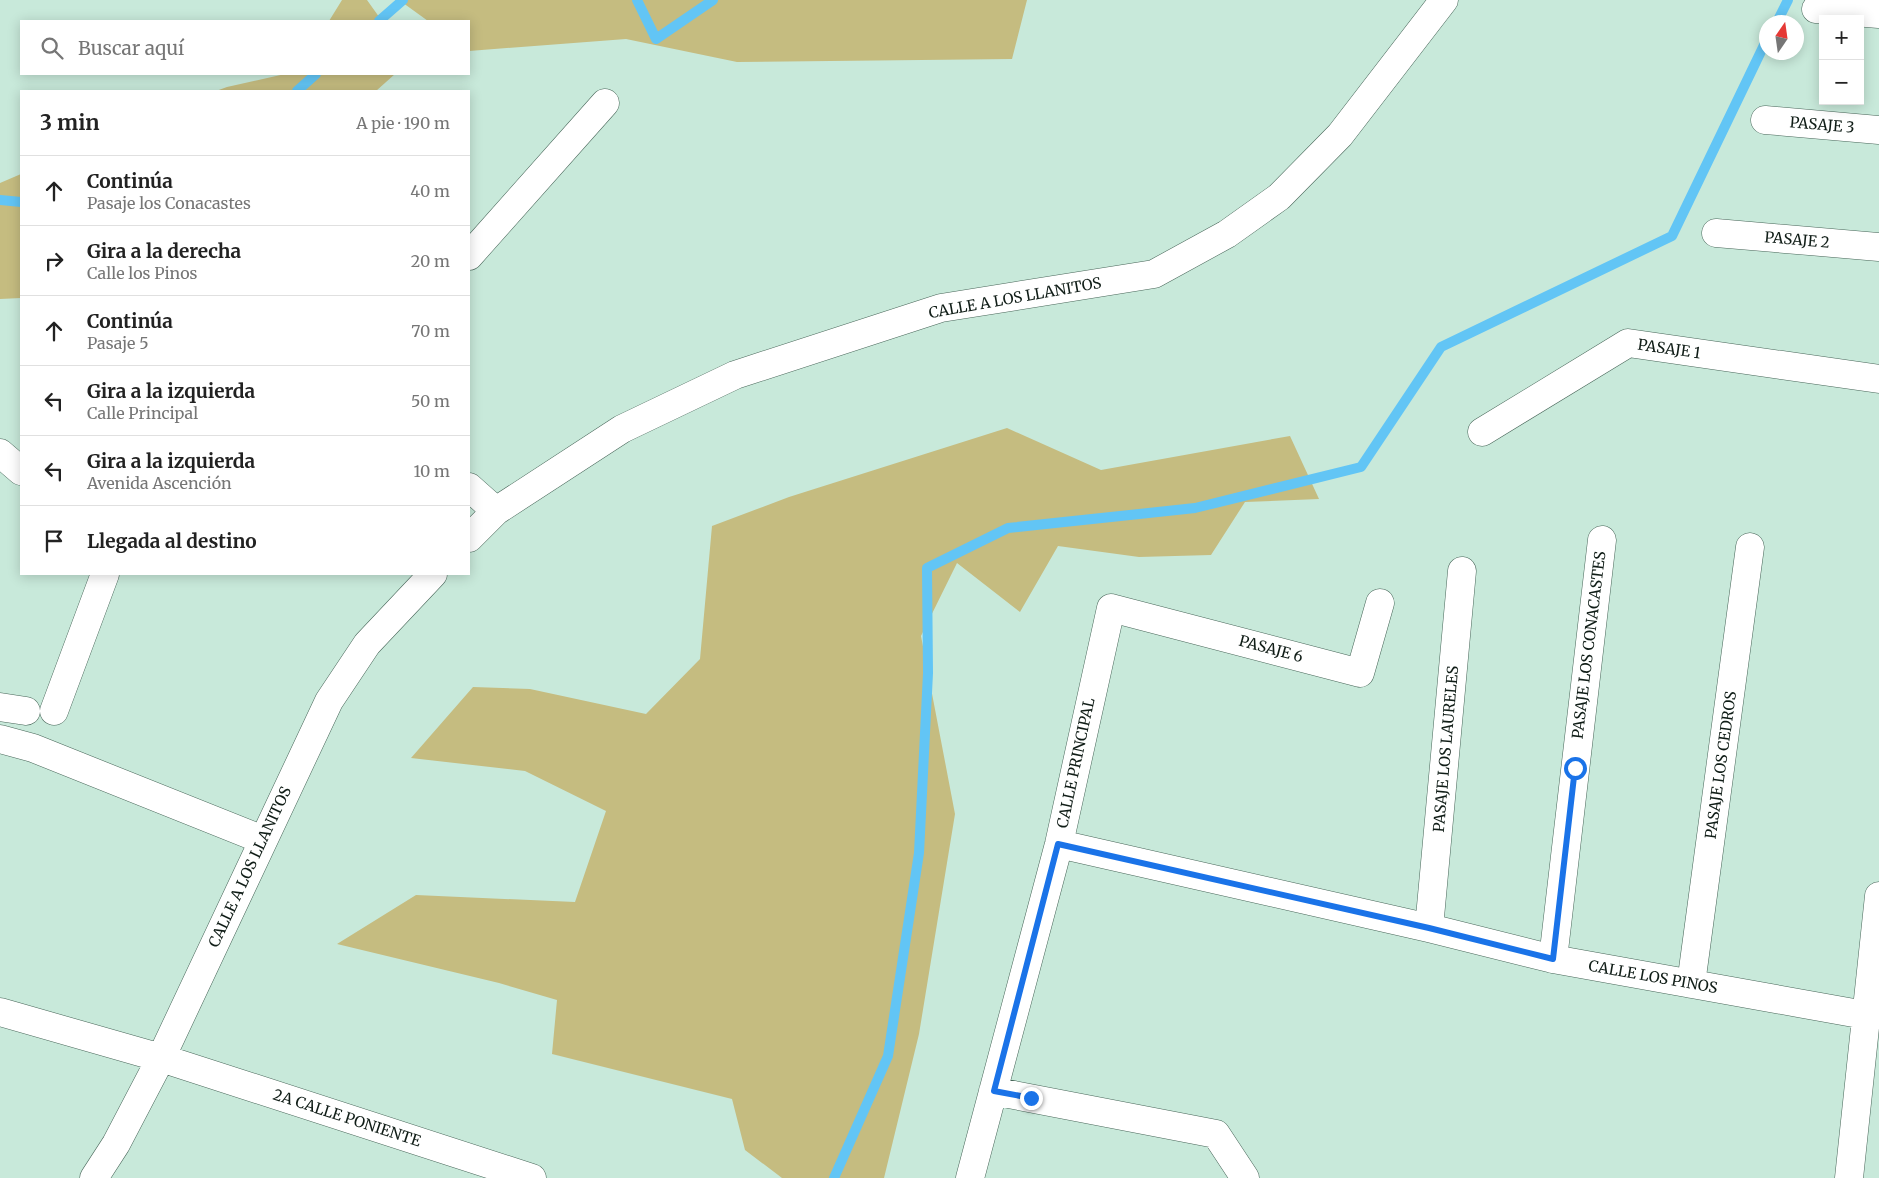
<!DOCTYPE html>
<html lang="es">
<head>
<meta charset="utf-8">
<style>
	:root { --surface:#fff; --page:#f2f2f2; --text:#222; --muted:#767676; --line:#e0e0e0 }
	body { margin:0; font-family:Merriweather,serif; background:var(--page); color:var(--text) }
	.controls { position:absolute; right:15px; top:15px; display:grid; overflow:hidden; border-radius:0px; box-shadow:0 2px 12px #0003 }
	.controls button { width:45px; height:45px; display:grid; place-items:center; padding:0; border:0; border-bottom:1px solid var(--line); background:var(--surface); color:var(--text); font:25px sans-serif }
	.compass { position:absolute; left:1759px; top:15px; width:45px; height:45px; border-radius:50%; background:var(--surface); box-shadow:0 2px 12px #0003; rotate:13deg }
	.stop { position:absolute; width:15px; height:15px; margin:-11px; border:4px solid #1a73e8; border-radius:50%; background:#fff }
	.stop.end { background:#1a73e8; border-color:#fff; box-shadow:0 1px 5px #0008 }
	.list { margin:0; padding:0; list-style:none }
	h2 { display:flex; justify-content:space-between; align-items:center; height:65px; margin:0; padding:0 20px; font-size:21px }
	h2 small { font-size:16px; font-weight:400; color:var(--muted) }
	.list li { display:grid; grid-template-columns:32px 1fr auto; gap:15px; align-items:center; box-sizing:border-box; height:70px; padding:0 20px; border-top:1px solid var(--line) }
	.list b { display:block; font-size:19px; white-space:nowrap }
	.list p { margin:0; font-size:16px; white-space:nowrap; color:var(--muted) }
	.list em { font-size:16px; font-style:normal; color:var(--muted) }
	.icon { flex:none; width:28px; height:28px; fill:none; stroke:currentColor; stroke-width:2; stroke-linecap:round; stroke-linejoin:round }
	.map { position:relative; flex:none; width:1879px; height:1178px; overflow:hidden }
	.search { position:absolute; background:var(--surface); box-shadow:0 2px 12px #0003; left:20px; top:20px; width:450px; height:55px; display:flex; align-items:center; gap:12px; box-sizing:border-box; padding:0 18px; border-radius:0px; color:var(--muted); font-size:19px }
	.panel { position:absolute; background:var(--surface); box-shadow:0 2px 12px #0003; left:20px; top:90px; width:450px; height:485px; border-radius:0px }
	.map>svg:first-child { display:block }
</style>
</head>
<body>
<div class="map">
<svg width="1879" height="1178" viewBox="0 0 1879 1178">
	<rect width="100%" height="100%" fill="#c8e9da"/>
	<!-- green -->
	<path fill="#c5bc80" d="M342,0H367L382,21H329Z
		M399,0H1027L1012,59L737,62L626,39L469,51V21H428Z
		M285,74H395L376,91H216L227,87Z
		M21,174V298L0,299V183Z
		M1007,428L1101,470L1290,436L1319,499L1245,502L1211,555L1139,557L1058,546L1020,612L957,563L921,636L955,814L919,1034L884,1178H782L745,1150L732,1099L552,1054L557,1000L499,983L337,944L416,895L575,902L606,811L525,771L411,758L473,687L530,689L646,714L700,659L712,526L789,497Z"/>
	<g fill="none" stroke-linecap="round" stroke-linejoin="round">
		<!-- stream -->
		<path stroke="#62c5f5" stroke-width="10" d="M637,0L656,39L713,0
			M379,21L403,0
			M1777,22L1788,0
			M297,91L316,74
			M0,200L21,202
			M834,1178L888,1056L919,853L928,673L927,568L1008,528L1195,508L1361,467L1441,347L1672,236L1766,41"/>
		<defs>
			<path id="minor" d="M1816,9L1879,14
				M1765,120L1879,130
				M1716,233L1879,247
				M469,256L605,103
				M1482,432L1628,343L1879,379
				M0,453L21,471
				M469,487L496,511
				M469,538L496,511L622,429L735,375L941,308L1154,274L1227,234L1279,197L1340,135L1444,0
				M0,707L26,711
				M54,711L105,574
				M0,739L33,748L263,840
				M1059,844L1429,928L1553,959L1865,1015H1879
				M1429,928L1462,571
				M1553,959L1602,540
				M1691,984L1750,547
				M0,1012L161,1058L532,1178
				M993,1091L1216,1134L1245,1178
				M94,1178L116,1144L161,1058L329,701L367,644L433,574
				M970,1178L1059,844L1111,608L1360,673L1380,603
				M1849,1178L1879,896"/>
		</defs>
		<!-- minor casing -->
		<use href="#minor" stroke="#486659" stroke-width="29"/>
		<!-- minor -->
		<use href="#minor" stroke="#fff" stroke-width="28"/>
	</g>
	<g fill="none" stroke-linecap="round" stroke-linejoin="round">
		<!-- route -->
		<path stroke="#1a73e8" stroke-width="6" d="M1031,1098L994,1091L1058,844L1429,928L1553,959L1575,768"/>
	</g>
	<g text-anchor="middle" stroke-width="4" stroke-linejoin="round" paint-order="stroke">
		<!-- street labels -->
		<g font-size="15" fill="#101d17" stroke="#fff">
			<text transform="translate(1822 125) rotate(5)" y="5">PASAJE 3</text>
			<text transform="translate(1797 240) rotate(5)" y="5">PASAJE 2</text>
			<text transform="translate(1015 298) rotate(-10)" y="5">CALLE A LOS LLANITOS</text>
			<text transform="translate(1669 349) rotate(8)" y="5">PASAJE 1</text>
			<text transform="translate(1589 645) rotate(-83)" y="5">PASAJE LOS CONACASTES</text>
			<text transform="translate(1271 649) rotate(15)" y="5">PASAJE 6</text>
			<text transform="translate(1446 749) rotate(-85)" y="5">PASAJE LOS LAURELES</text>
			<text transform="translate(1076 763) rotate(-78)" y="5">CALLE PRINCIPAL</text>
			<text transform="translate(1721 765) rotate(-82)" y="5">PASAJE LOS CEDROS</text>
			<text transform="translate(250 867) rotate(-65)" y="5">CALLE A LOS LLANITOS</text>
			<text transform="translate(1653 977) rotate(10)" y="5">CALLE LOS PINOS</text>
			<text transform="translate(347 1118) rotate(18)" y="5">2A CALLE PONIENTE</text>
		</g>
	</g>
</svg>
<div class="controls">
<button>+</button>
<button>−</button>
</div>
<svg class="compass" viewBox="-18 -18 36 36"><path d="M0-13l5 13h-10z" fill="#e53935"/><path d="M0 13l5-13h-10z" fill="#767676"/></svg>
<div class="stop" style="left:1575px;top:768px"></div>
<div class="stop end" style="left:1031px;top:1098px"></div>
<div class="search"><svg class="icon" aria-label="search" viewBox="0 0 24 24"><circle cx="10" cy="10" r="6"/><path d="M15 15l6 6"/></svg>Buscar aquí</div>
<section class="panel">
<h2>3 min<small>A pie · 190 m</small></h2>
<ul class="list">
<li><svg class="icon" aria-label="ahead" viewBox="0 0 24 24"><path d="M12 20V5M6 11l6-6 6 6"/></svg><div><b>Continúa</b><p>Pasaje los Conacastes</p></div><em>40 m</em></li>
<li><svg class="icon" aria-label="right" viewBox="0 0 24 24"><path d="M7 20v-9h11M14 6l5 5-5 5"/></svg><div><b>Gira a la derecha</b><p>Calle los Pinos</p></div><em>20 m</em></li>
<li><svg class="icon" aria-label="ahead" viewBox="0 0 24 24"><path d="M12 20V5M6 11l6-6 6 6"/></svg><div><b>Continúa</b><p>Pasaje 5</p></div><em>70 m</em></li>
<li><svg class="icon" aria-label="left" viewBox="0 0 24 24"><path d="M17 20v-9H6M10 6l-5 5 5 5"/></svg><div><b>Gira a la izquierda</b><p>Calle Principal</p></div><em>50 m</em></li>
<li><svg class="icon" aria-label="left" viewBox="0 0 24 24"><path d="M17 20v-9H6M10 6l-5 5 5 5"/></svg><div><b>Gira a la izquierda</b><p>Avenida Ascención</p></div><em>10 m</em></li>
<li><svg class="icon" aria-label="arrive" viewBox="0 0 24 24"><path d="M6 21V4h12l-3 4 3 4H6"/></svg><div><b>Llegada al destino</b></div></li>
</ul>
</section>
</div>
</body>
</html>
